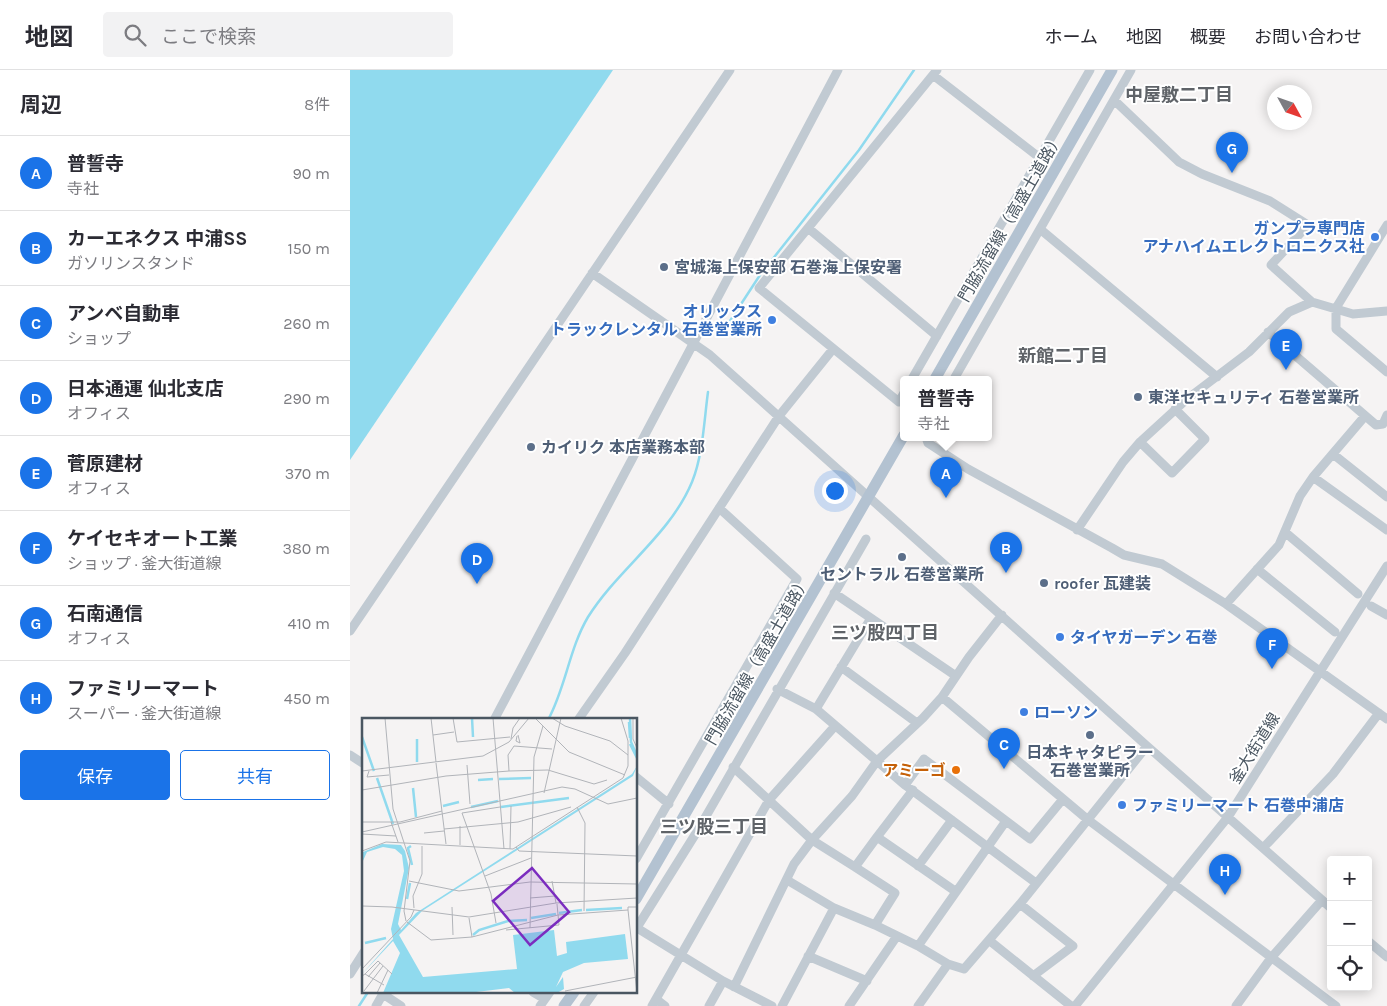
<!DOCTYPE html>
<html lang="ja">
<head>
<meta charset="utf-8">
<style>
	:root { --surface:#fff; --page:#f2f2f3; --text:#2b2b33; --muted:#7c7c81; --line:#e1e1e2; --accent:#1a73e8 }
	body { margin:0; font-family:Karla,"Noto Sans JP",sans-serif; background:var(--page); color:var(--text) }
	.controls { position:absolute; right:15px; bottom:15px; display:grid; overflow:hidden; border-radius:5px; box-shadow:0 2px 12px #0003 }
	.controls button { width:45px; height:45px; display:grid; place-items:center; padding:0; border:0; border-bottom:1px solid var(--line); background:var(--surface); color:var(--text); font:25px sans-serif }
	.compass { position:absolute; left:917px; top:15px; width:45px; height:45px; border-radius:50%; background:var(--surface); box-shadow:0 2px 12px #0003; rotate:130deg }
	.you { position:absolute; left:484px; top:420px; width:18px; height:18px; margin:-12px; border:4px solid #fff; border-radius:50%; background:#1a73e8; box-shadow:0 0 0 8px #1a73e833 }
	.badge { display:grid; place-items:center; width:32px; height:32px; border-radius:50%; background:var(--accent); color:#fff; font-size:16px; font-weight:700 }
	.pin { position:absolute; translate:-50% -41px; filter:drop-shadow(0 1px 2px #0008) }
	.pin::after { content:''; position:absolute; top:26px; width:18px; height:15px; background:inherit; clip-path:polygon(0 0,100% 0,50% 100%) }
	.popup { position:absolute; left:550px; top:306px; width:92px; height:65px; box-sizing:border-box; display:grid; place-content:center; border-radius:5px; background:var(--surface); filter:drop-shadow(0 1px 4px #0005); font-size:16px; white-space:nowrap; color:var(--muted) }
	.popup b { font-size:19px; color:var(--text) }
	.popup::after { content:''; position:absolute; left:50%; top:100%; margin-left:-10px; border:10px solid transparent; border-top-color:var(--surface) }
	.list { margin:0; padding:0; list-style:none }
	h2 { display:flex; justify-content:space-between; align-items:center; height:65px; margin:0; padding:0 20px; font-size:21px }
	h2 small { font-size:16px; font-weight:400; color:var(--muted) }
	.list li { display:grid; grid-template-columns:32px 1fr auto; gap:15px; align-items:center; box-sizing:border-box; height:75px; padding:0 20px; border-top:1px solid var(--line) }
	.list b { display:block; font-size:19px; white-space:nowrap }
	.list p { margin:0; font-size:16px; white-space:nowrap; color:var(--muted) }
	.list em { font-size:16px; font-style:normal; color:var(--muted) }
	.actions { display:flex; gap:10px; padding:15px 20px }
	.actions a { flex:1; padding:11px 0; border:1px solid var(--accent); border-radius:5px; text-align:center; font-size:18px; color:var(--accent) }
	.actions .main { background:var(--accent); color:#fff }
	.icon { flex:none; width:28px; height:28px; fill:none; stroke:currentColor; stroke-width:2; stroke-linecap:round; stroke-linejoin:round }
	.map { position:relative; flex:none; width:1037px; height:936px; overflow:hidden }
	header { display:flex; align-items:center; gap:30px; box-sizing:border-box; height:70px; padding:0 25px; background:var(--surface); border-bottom:1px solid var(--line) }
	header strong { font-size:24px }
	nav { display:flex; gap:28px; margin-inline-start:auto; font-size:18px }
	.search { width:350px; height:45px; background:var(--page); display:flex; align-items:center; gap:12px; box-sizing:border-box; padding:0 18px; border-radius:5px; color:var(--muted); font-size:19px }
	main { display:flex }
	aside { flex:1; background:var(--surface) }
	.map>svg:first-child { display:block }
</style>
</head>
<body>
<header>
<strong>地図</strong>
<div class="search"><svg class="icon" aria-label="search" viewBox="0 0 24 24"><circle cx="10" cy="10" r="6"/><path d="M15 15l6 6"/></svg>ここで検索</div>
<nav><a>ホーム</a><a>地図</a><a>概要</a><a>お問い合わせ</a></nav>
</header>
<main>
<aside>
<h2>周辺<small>8件</small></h2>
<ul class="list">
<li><span class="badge">A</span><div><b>普誓寺</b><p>寺社</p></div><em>90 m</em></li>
<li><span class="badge">B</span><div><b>カーエネクス 中浦SS</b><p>ガソリンスタンド</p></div><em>150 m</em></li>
<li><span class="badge">C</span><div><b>アンベ自動車</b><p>ショップ</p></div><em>260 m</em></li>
<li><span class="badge">D</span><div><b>日本通運 仙北支店</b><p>オフィス</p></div><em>290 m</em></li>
<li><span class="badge">E</span><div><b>菅原建材</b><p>オフィス</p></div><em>370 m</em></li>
<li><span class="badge">F</span><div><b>ケイセキオート工業</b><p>ショップ · 釜大街道線</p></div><em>380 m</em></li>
<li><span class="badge">G</span><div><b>石南通信</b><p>オフィス</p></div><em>410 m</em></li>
<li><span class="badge">H</span><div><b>ファミリーマート</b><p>スーパー · 釜大街道線</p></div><em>450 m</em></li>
</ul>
<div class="actions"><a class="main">保存</a><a>共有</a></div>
</aside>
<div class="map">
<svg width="1037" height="936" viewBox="0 0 1037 936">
	<rect width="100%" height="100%" fill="#f5f3f3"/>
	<!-- water -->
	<path fill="#90daee" d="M0,0H263L0,390Z"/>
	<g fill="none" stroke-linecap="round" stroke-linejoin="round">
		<!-- stream -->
		<path stroke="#90daee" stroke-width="2.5" d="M378,254L410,205L509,80L564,0
			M198,650C216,617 219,579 238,547C268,499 320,465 342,412C353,385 354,351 358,322
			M9,936L18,922"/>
		<!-- minor -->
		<path stroke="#c1cad2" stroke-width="9" d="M583,5L690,88
			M764,30L829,92L852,104L920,131L958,155L921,195L962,232
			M1037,155L986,238V259L1037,302
			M458,158L587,266
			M690,159L867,307
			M242,203L360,285L797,676L981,838
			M918,262L1026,355L1033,354L1037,345
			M562,309L740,0
			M604,309L781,0
			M554,323L549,332L409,218L587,0
			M576,367L578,373L618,399L762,478L774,485L812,494L876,534L1037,649
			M790,372L822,403L855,369L825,339
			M983,384L1037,427
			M963,407L1037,460
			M727,460L773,392L790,372L837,329L899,282L939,242L962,232L1003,244L1037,241
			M936,463L1008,524
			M907,499L985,562
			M484,523L606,606
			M876,534L929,475L950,426L963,407L1015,346
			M1021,536L1037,545
			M0,561L380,0
			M491,597L567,653
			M427,619L466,639L555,715L686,813
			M592,627L737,749L986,936
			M466,639L521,548
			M144,650L488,0
			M228,650L275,583L429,346L483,279
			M0,685L14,694
			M383,697L462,770L505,797L527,767L605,821
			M286,707L319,734
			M555,715L574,689L680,769L713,729
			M656,751L568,876L598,894L614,899L670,834L797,676
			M527,767L563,720
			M913,778L983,704L1029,643
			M286,789L447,509L369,438
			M568,796L602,750
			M505,797L545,823L525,855
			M437,810L484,838L525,855L568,876
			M670,834L723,876L683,906
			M287,858L373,911L422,936
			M286,859L348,760L516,469
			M640,871L721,936
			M1018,871L1037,887
			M458,886L517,911
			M0,904L14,882
			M384,917L444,794L462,770L502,726L527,691L573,648L592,627L619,587L652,545
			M183,922L195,929
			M33,924L51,936
			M306,929L315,936
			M26,936L34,922
			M190,936L200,922
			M234,936L244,922
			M302,936L419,730L485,656
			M359,936L373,911
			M432,936L484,838
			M499,936L547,866
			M568,936L598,894
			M725,936L878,747L1037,496
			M886,936L921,888L972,830"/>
		<!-- major -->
		<path stroke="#b3c2d1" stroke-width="11" d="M585,309L762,0
			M286,829L554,365
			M214,936L224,922"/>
	</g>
	<!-- markers -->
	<g fill="#3f7fe0" stroke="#fff" stroke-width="2">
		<circle cx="1025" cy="167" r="5"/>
		<circle cx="422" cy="250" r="5"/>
		<circle cx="710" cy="567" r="5"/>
		<circle cx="674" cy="642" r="5"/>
		<circle cx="772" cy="735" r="5"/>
	</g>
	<g fill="#5c6f8a" stroke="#fff" stroke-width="2">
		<circle cx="314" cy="197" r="5"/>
		<circle cx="788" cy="327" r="5"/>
		<circle cx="181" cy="377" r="5"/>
		<circle cx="552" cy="487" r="5"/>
		<circle cx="694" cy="513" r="5"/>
		<circle cx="740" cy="665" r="5"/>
	</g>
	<circle fill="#e8710a" stroke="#fff" stroke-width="2" cx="606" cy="700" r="5"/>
	<g text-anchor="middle" stroke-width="4" stroke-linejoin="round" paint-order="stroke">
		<!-- street labels -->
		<g font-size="16" fill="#4a5661" stroke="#fff">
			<text transform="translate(660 147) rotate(-60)" y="6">門脇流留線（高盛土道路）</text>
			<text transform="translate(407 590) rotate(-60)" y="6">門脇流留線（高盛土道路）</text>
			<text transform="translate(904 678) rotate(-58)" y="6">釜大街道線</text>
		</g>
		<!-- shop labels -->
		<g font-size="16" font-weight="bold" fill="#366cbe" stroke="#fff" text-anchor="start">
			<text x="1015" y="164" text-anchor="end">ガンプラ専門店<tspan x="1015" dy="18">アナハイムエレクトロニクス社</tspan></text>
			<text x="412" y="247" text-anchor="end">オリックス<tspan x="412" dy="18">トラックレンタル 石巻営業所</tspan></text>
			<text x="720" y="573">タイヤガーデン 石巻</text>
			<text x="684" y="648">ローソン</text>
			<text x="782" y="741">ファミリーマート 石巻中浦店</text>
		</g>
		<!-- service labels -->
		<g font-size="16" font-weight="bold" fill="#4e5e75" stroke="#fff" text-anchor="start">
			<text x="324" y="203">宮城海上保安部 石巻海上保安署</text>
			<text x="798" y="333">東洋セキュリティ 石巻営業所</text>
			<text x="191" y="383">カイリク 本店業務本部</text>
			<text x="552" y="510" text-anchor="middle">セントラル 石巻営業所</text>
			<text x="704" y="519">roofer 瓦建装</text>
			<text x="740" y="688" text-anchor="middle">日本キャタピラー<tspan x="740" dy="18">石巻営業所</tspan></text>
		</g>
		<!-- food labels -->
		<g font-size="16" font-weight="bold" fill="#c56008" stroke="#fff" text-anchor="end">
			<text x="596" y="706">アミーゴ</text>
		</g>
		<!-- neighbourhood labels -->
		<g font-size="18" font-weight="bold" fill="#5f6368" stroke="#fff">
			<text x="829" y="31">中屋敷二丁目</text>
			<text x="713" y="292">新館二丁目</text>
			<text x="535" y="569">三ツ股四丁目</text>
			<text x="364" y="763">三ツ股三丁目</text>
		</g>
	</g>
	<!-- overview -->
	<g transform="translate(12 648)">
		<rect width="275" height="275" fill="#f5f3f3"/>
		<path d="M275,48L271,58L60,193L37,217L61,259L155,251L151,217L192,212L195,238L205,235L204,224L263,216L266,241L222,245L201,254L194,269L201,259L202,271L195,275H153L147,270L106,275H21L38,235L31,223L0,256L31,221L29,211L42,153L40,137L33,131L21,129L5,134L0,145L1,134L20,126L39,127L43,133L47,150L36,206L39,212L54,195L270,56Z" fill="#90daee"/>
		<path fill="none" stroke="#90daee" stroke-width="2.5" d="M110,0L111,19M268,0L269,24L275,38M267,4L268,20M0,19L12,53M268,26L275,40M55,44V21M15,60L31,106M137,61L169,60M116,62L131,61M51,70L54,99M81,88L97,84M109,89L136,83M139,89L207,80M49,128L46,130L50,147M45,181L48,165M224,192L260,190M197,195L220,192M169,200L194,196M111,217L117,212L146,203L165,202M3,225L24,220"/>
		<path fill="none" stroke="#b1b4b9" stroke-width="1" d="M23,0L31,91L48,143L42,193L44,203M69,0L74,44M91,0L95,24L148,19M131,0L142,131M173,0L207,34L263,57M190,0L203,8L248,23L266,37M271,0V21L275,30M71,17L92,14M155,18L154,23L158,25L156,17M149,21L151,10L158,0M74,45L84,126M105,47L108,86M0,53L121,38L147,24L167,0M7,53L5,59L27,57M147,53L146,37L152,28L190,31M0,72L84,58L147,53L186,52L232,66L245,62M182,75L199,0M215,89L223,105L222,193M0,104H38L80,93M29,104L36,124M82,111L156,104L209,89M0,114L200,69L213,71L246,86L275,80M62,115L82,113M0,116L34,118M98,127V108M154,129L157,133L275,138M148,131L149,88M0,133L24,124L151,131L261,60L266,48V23L259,0M123,158L169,140M47,163L97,173L168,164L275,166M190,163L194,185M168,180L193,178M0,188L30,189L107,199L194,185L275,180M90,189L91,217M52,190L51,178L60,156V128M266,192L275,275M107,200L110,219M45,204L69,222L110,219M134,205L129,176L100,95L138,89M168,210L172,39L181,8M144,212L197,207L195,186M110,219L196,197L266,192V189H275M0,251L49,199L52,192M3,256L16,243L30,256M0,258L3,256L22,267M6,259L18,245M2,273L21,248M203,273L275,259M15,275L26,252"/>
		<path fill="#7b2cbf" fill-opacity="0.15" stroke="#7b2cbf" stroke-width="2.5" d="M170,150L207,194L168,227L131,183Z"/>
		<rect width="275" height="275" fill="none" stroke="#4a5661" stroke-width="2.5"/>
	</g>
</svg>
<div class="controls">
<button>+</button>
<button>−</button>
<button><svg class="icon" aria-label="locate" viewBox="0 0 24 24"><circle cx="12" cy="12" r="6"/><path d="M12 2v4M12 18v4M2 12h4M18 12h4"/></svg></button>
</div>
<svg class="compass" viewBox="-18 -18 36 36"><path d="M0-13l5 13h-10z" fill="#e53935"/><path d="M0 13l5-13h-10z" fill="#7c7c81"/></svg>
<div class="you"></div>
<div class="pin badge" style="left:596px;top:428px">A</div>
<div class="popup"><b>普誓寺</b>寺社</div>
<div class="pin badge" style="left:656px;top:503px">B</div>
<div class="pin badge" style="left:654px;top:699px">C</div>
<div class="pin badge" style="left:127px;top:514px">D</div>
<div class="pin badge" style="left:936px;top:300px">E</div>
<div class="pin badge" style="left:922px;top:599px">F</div>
<div class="pin badge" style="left:882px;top:103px">G</div>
<div class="pin badge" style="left:875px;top:825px">H</div>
</div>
</main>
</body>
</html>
